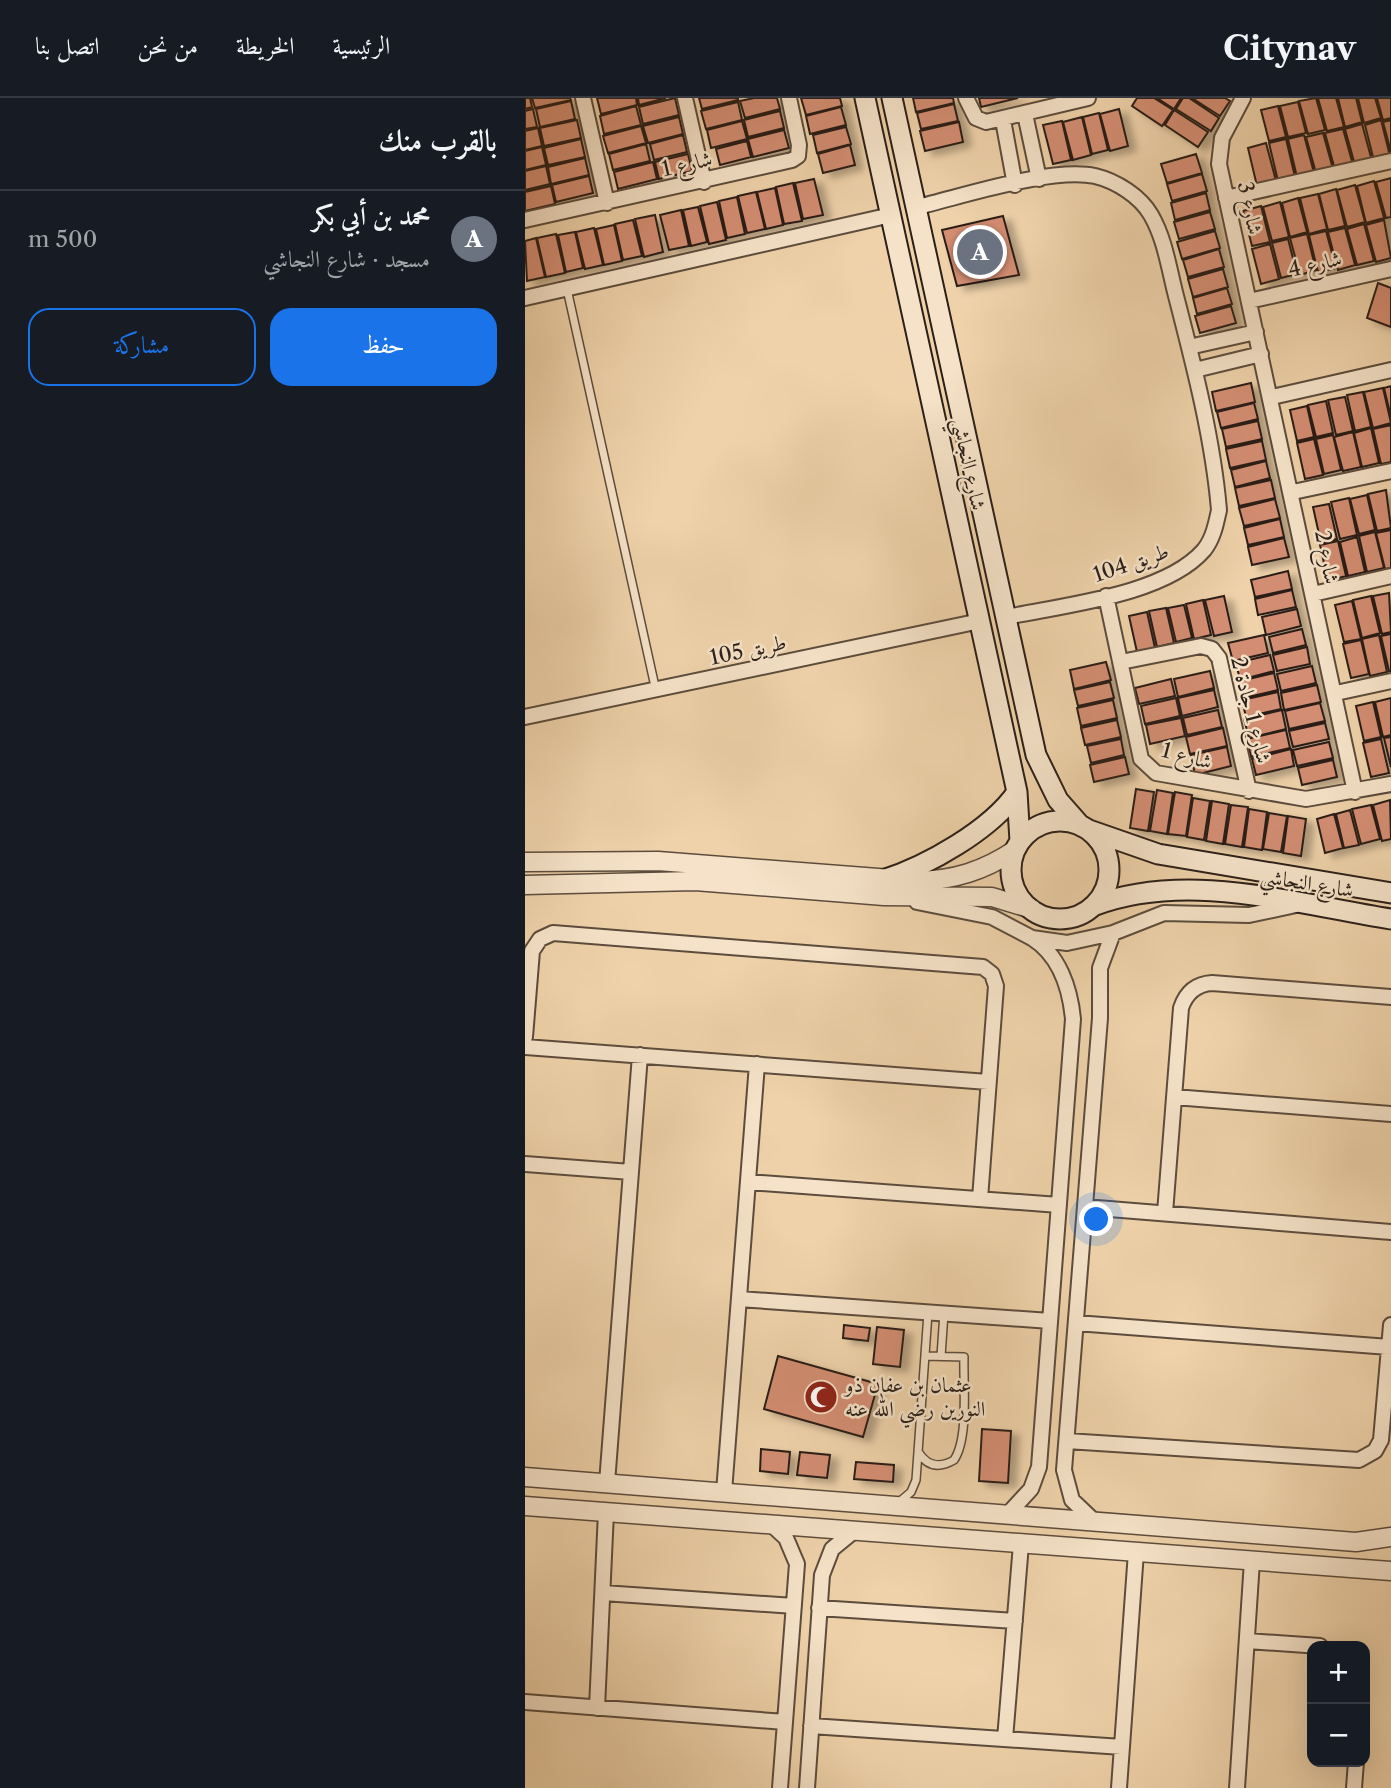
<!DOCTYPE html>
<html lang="ar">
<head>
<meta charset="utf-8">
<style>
	:root { --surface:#171b24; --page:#20242c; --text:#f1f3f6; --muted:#9ea1a6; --line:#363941; --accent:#1a73e8 }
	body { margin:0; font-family:"Libre Caslon Text",Amiri,serif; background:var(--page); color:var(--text); direction:rtl }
	.controls { position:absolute; right:21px; bottom:21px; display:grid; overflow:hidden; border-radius:14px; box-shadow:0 7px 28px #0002 }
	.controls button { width:63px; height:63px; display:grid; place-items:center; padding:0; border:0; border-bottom:2px solid var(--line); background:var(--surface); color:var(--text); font:35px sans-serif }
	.you { position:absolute; left:572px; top:1122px; width:24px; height:24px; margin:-18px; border:5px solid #fff; border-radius:50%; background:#1a73e8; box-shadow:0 0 0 10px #1a73e833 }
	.badge { display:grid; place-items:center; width:46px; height:46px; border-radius:50%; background:var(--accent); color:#fff; font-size:23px; font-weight:700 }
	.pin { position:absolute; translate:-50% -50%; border:4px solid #fff; box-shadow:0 2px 7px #0006 }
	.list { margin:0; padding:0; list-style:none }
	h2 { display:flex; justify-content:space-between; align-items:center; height:91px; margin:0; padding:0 28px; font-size:30px }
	h2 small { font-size:23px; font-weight:400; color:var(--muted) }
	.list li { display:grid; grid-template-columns:46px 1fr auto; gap:21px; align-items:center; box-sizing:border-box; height:98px; padding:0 28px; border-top:2px solid var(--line) }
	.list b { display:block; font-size:26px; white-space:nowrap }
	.list p { margin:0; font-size:23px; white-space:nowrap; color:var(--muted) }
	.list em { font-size:23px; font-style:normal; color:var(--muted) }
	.actions { display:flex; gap:14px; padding:21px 28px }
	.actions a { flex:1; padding:16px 0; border:2px solid var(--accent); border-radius:21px; text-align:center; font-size:24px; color:var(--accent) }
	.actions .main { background:var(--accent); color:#fff }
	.map { position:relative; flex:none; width:866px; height:1690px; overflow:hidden; direction:ltr }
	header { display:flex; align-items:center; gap:42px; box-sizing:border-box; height:98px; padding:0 35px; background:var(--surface); border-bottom:2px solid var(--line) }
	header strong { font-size:33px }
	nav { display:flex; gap:38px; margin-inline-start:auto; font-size:24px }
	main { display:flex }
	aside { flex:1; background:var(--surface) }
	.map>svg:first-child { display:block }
</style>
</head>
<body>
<header>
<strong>Citynav</strong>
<nav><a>الرئيسية</a><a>الخريطة</a><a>من نحن</a><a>اتصل بنا</a></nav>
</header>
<main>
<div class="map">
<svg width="866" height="1690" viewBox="0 0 866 1690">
	<defs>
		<filter id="shadow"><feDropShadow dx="8" dy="4.5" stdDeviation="3.5" flood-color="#0004"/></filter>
	</defs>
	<rect width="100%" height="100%" fill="#efd2aa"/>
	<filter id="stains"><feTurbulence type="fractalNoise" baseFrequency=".00286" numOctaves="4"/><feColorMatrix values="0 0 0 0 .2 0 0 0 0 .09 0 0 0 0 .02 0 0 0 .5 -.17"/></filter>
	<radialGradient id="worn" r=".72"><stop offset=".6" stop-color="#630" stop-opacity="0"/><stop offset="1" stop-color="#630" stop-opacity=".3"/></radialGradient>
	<!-- building -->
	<path fill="#d38d72" stroke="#2b1f19" stroke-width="2" filter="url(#shadow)" d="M0,0H5L7,9L0,11Z
		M7,0H45L46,2L10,10Z
		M72,0H111L112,7L76,16Z
		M113,0H141L114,7Z
		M150,0L154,17L118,26L114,9Z
		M174,0H213V2L177,11Z
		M229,0H252L255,11L220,20L215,3Z
		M276,0H315L317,8L281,17Z
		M388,0H428L429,5L391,14Z
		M454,0H493L456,9Z
		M612,0H629L648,12L637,28L607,8Z
		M632,0H656L649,11Z
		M658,0H664L694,20L686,33L651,11Z
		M667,0H700L705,3L695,18Z
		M791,0L800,32L783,36L774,3Z
		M793,0H811L819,29L802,33Z
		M813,0H831L837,24L820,29Z
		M833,0H850L856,20L839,25Z
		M852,0H866V20L858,22Z
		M46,3L50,21L15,29L11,11Z
		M213,4L217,22L181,31L176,13Z
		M773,4L781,35L763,39L755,8Z
		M429,6L433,23L396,31L392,15Z
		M111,8L116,27L79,36L75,18Z
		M753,8L761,39L744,43L736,12Z
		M316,9L321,27L285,36L281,18Z
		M8,11L12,29L0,31V13Z
		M594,11L603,48L585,53L575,16Z
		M649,12L683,34L673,49L640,27Z
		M255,13L259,30L223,39L219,22Z
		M574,15L583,52L567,56L558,19Z
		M154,19L158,36L123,45L118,28Z
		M557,19L566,57L548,62L538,24Z
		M52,22L56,40L19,48L15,30Z
		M856,22L865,58L849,63L840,27Z
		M866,22V54L858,24Z
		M217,23L222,41L186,50L182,32Z
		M537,23L546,62L528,66L518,27Z
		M434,24L438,44L400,53L395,33Z
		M837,26L847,63L830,67L820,31Z
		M116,28L121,45L83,55L78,38Z
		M321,29L326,46L292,55L288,37Z
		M13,30L17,48L0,52V33Z
		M818,31L828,67L810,72L800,35Z
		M259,32L264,50L228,59L223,41Z
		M798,35L808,71L791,75L781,39Z
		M158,37L162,54L129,62L125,46Z
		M779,37L789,75L772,79L763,41Z
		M56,41L60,59L23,67L19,50Z
		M761,41L770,79L753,83L744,45Z
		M222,43L226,59L195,67L191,51Z
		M741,45L751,83L732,88L723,50Z
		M121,46L125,63L88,72L84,56Z
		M325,47L330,67L298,75L293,56Z
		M17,49L21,67L0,72V53Z
		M163,56L167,73L134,81L130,64Z
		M671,56L677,75L642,85L636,66Z
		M60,60L64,77L26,86L23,69Z
		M128,64L132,81L93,91L89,74Z
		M21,68L25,86L0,92V73Z
		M677,76L682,93L647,103L642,86Z
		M64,78L68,95L31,104L27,87Z
		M866,80V119L861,120L851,84Z
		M289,81L298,117L278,121L270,85Z
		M849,83L859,120L841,125L832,88Z
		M268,85L277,123L259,126L251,89Z
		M830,87L840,124L822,129L812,92Z
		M26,88L30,106L0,113V94Z
		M250,90L258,127L241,131L232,94Z
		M811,91L820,128L803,132L794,96Z
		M231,94L240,131L222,135L213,98Z
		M681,95L685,112L650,122L646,105Z
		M793,96L802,131L784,136L775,100Z
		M212,99L220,136L202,140L194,103Z
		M773,100L782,134L765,139L757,105Z
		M192,104L201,142L184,146L175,108Z
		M755,104L764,139L747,143L738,109Z
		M736,108L745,144L727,148L718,113Z
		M173,109L182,144L166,148L158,112Z
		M156,112L164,148L144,152L135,117Z
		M685,114L690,131L654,141L649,124Z
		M130,117L138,154L119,159L110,121Z
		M478,118L494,177L432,188L417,132Z
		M108,122L117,158L98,162L90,126Z
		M859,122L866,160L851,164L841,127Z
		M839,126L849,163L832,167L822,131Z
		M89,127L97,163L79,167L71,131Z
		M69,130L78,167L60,171L51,134Z
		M820,130L830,167L813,172L803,134Z
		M690,133L695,150L657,161L652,144Z
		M801,133L811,170L793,174L784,137Z
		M50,134L58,170L41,174L33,137Z
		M31,136L40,175L21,179L12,140Z
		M782,136L791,172L775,177L765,140Z
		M11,140L20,179L2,183L0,143Z
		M763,141L772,176L756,180L747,145Z
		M745,146L754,181L736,186L727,151Z
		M694,151L699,169L663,179L658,162Z
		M698,171L703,189L668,199L663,181Z
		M853,185L866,190V229L842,220Z
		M702,190L707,206L672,216L668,200Z
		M706,208L711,225L675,235L670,218Z
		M726,285L730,304L691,313L687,294Z
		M866,288V319L859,290Z
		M858,290L866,325L848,330L839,294Z
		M838,294L846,329L830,333L822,297Z
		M820,299L828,333L811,337L803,302Z
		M801,303L808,335L791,339L783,307Z
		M729,305L733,321L696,330L692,314Z
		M782,308L789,339L772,343L765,312Z
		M733,323L737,341L701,349L697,331Z
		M866,327V364L856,366L848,331Z
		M846,330L854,365L837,369L829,335Z
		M828,334L836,369L818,373L809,339Z
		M808,337L816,372L799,376L791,341Z
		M789,341L798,377L780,381L772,345Z
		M737,343L741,362L705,370L701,351Z
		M741,363L745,380L710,389L706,372Z
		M746,382L750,400L714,408L710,390Z
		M861,392L866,430L852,433L843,396Z
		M842,397L850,432L834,436L825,401Z
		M824,400L832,437L815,441L806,404Z
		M750,401L755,420L719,428L714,410Z
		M804,406L812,441L796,445L788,409Z
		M755,421L759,439L723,447L719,430Z
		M866,432V470L860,471L851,435Z
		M850,434L859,470L842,474L834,438Z
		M832,439L840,474L823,478L815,444Z
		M759,440L764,459L727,467L723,449Z
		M813,443L821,478L803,483L795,447Z
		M763,473L767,491L730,499L726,482Z
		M767,492L771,509L733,517L730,501Z
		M864,495L866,534L857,536L848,498Z
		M699,498L707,534L689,538L680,502Z
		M846,498L855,535L837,540L828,502Z
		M678,502L686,537L669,541L661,506Z
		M827,503L836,541L819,544L810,507Z
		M659,507L667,540L651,544L643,510Z
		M641,510L649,545L632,549L624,513Z
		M772,511L776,528L741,537L737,519Z
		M622,514L630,550L612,554L604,518Z
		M777,531L781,547L748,555L744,539Z
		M866,536V573H864L856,538Z
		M739,537L743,555L708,563L703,545Z
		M854,537L862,574L845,578L837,541Z
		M836,542L844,576L826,580L818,546Z
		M782,549L785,566L752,573L748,557Z
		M745,557L749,573L715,582L711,565Z
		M581,564L586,582L549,591L545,572Z
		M787,568L791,585L756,593L752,576Z
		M685,573L689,590L653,599L649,581Z
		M749,575L753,592L719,600L715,583Z
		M646,581L650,598L614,606L610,590Z
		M585,584L589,600L553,608L549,592Z
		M792,587L796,604L759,612L756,595Z
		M689,592L693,609L657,618L653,600Z
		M753,594L756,611L721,619L717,602Z
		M651,600L655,618L620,626L616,608Z
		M866,600V637L858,639L850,604Z
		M588,602L592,620L556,628L552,610Z
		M848,604L856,639L839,643L831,608Z
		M795,605L800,623L764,631L760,613Z
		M693,612L697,629L662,637L658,620Z
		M757,612L761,631L724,640L719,621Z
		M656,620L660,638L625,646L621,627Z
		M592,622L596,639L560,647L556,630Z
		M800,625L804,641L768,649L764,633Z
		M698,630L702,648L665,656L661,639Z
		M761,632L765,650L726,659L722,641Z
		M866,639V669L859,640Z
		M596,641L599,657L566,665L562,648Z
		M856,641L864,675L846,679L838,645Z
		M804,644L808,660L772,668L768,652Z
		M702,649L706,668L670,677L666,657Z
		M766,651L769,668L731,677L727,661Z
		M600,659L604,676L569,684L565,667Z
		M808,662L812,679L777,687L773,670Z
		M611,691L629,694L623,733L605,730Z
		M632,692L648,695L642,736L625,733Z
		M650,694L667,697L661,738L643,736Z
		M668,700L685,703L679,742L662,739Z
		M865,702L866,741L857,743L848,707Z
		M687,703L704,706L698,746L681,743Z
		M706,707L723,709L717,749L700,746Z
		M846,707L855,741L836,746L827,711Z
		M724,711L742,714L737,752L719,749Z
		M825,712L834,747L819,750L811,716Z
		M744,715L762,718L756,754L738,751Z
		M809,716L818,750L800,755L792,721Z
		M763,718L781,721L776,758L758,755Z
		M319,1227L345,1230L343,1243L318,1240Z
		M352,1229L379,1232L375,1269L348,1266Z
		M253,1258L353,1286L338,1339L239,1311Z
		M457,1331L486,1333L483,1385L454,1383Z
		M236,1351L265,1354L263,1376L235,1373Z
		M275,1354L305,1357L302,1380L272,1377Z
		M331,1364L369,1367L368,1384L329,1381Z"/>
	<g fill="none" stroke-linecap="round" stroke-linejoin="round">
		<defs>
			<path id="service" d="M42,191L131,593
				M416,1258L419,1215
				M394,1355C403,1369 415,1370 429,1362C444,1340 438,1285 439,1259L400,1258
				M373,1405L386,1394L391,1382L403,1215"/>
			<path id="minor" d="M58,0L82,105
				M160,0L179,84
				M441,0L451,20L461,24L563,0
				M718,0L697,40L694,66L830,694
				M500,16L514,81
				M478,22L490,87
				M701,100L866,63
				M392,109C439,98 526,69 570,78C591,83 615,98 626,117C640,141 644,171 651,198C669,268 688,341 694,412C691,426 688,441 679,452C640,497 539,507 482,519
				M0,122L267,62L273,58L274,47L264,0
				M0,200L366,117
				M724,203L866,171
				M664,249L731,234
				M670,272L736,256
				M747,299L866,272
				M768,394L866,373
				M788,496L866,478
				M581,498L616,661L631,675L781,701L866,686
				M596,564L676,548L687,551L694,560L724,693
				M811,595L866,583
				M0,619L455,523
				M392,804L467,819L507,840L542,845L588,835L639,815L724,817L771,807
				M0,939L7,853L15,841L28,835L458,869L467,876L471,888L455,1101
				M0,949L463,984
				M649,999L866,1016
				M0,1066L106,1074
				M223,1084L534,1107
				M560,1109L866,1134
				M640,1115L656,910C661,895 671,886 687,885L866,899
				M214,1201L525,1223
				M551,1225L864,1249
				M542,1343L834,1362L850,1353L856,1342L866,1227
				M82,1385L115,957
				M199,1394L232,966
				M483,1416L506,1391L514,1369L548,921C545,890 534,857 507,840
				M569,1423L547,1402L539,1372L575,920V870L588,835
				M247,1427L261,1440L272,1466L255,1690
				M78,1495L269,1508
				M294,1510L490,1523
				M722,1543L795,1548
				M0,1604L260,1624
				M72,1610L81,1414
				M286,1628L597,1649
				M480,1641L496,1446
				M282,1690L297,1477L307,1451L329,1433
				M594,1690L611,1454
				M712,1690L727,1463
				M829,1690L831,1664"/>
			<path id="tertiary" d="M0,764L133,763L392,783C429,782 459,773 490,752
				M0,787L170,783L359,798L467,799L507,811
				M0,1379L831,1444L866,1439
				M0,1408L866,1473"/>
			<path id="secondary" d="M340,0L492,694L495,743
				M367,0L511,657L533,702L555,727
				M486 772a49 49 0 1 1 98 0a49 49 0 1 1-98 0Z
				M564,732L633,756L866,795
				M358,782C402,768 466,732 492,694
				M568,808C662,772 770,806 866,821"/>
		</defs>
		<!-- service casing -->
		<use href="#service" stroke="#5c4c3d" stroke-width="10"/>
		<!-- minor casing -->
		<use href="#minor" stroke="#5c4c3d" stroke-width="18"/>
		<!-- tertiary casing -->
		<use href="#tertiary" stroke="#5c4c3d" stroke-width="21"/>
		<!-- secondary casing -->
		<use href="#secondary" stroke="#2b1f19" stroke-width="23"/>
		<!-- service -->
		<use href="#service" stroke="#f5e2c8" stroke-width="7"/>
		<!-- minor -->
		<use href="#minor" stroke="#f5e2c8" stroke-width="14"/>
		<!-- tertiary -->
		<use href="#tertiary" stroke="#f5e2c8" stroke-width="18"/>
		<!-- secondary -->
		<use href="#secondary" stroke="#f5e2c8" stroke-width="19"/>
	</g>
	<!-- icons -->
	<defs>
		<symbol id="mosque-disc" viewBox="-11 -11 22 22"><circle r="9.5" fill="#8f2418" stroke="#f5e2c8"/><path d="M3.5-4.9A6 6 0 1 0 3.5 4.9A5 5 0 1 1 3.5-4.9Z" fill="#fff"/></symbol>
	</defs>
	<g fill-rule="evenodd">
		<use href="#mosque-disc" x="277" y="1280" width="38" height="38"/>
	</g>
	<g text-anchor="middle" stroke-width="5" stroke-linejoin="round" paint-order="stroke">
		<!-- street labels -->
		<g font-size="21" fill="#2b1f19" stroke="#f5e2c8">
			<text transform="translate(162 66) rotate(-13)" y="7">شارع 1</text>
			<text transform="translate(725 110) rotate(78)" y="7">شارع 3</text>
			<text transform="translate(790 166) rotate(-13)" y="7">شارع 4</text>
			<text transform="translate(444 366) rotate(78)" y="7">شارع النجاشي</text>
			<text transform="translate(802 459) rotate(79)" y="7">شارع 2</text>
			<text transform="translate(606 465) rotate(-19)" y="7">طريق 104</text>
			<text transform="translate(223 552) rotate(-12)" y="7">طريق 105</text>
			<text transform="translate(726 612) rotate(76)" y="7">شارع 1 جادة 2</text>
			<text transform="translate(662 658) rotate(15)" y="7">شارع 1</text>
			<text transform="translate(782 785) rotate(9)" y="7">شارع النجاشي</text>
		</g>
		<!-- poi labels -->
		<g font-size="21" fill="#2b1f19" stroke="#f5e2c8" text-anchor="start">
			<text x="320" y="1294">عثمان بن عفان ذو<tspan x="320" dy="24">النورين رضي الله عنه</tspan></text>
		</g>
	</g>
	<rect width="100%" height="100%" filter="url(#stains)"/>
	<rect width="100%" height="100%" fill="url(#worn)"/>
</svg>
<div class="controls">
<button>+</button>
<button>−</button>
</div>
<div class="you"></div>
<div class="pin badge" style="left:455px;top:154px;background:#6b7280">A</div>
</div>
<aside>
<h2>بالقرب منك<small></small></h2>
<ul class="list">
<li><span class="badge" style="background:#6b7280">A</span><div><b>محمد بن أبي بكر</b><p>مسجد · شارع النجاشي</p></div><em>500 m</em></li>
</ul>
<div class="actions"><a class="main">حفظ</a><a>مشاركة</a></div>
</aside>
</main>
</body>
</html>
